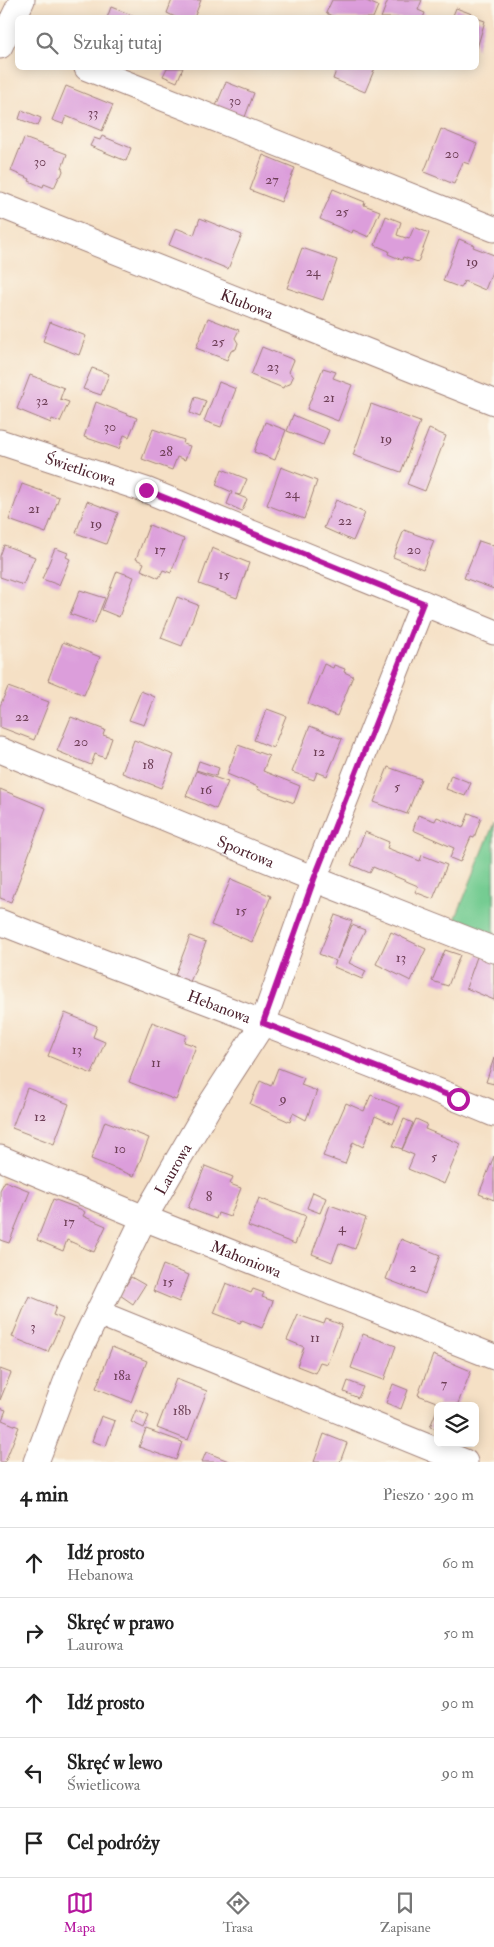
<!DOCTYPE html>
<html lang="pl">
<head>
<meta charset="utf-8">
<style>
	:root { --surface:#fff; --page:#f2f2f2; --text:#222; --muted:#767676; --line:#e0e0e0; --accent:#b5179e }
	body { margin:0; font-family:"IM FELL Double Pica",serif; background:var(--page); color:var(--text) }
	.controls { position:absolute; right:15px; bottom:15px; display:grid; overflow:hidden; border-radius:8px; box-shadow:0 2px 12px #0003 }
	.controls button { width:45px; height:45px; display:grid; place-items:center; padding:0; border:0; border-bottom:1px solid var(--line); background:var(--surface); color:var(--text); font:25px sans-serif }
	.stop { position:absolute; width:15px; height:15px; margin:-11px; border:4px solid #b5179e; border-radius:50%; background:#fff }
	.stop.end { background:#b5179e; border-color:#fff; box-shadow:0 1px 5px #0008 }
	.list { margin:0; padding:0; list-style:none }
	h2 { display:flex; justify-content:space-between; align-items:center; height:65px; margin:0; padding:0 20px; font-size:21px }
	h2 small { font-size:16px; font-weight:400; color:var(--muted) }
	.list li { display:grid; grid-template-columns:32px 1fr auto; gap:15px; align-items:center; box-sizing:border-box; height:70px; padding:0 20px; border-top:1px solid var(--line) }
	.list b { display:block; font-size:19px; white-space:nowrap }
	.list p { margin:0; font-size:16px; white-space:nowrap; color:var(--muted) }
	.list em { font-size:16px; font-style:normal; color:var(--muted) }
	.icon { flex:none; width:28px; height:28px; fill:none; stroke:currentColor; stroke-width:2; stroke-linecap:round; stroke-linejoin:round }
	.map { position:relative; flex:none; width:494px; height:1462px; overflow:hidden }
	.search { position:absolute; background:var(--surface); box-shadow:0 2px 12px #0003; left:15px; right:15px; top:15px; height:55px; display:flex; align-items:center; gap:12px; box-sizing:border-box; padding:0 18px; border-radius:8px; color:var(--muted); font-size:19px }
	.sheet { height:415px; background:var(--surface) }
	nav { display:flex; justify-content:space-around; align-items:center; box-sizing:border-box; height:70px; border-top:1px solid var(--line); background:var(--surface); font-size:14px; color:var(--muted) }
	nav a { display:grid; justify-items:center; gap:2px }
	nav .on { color:var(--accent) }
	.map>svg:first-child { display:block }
</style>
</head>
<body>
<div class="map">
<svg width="494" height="1462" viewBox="0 0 494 1462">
	<rect width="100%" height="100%" fill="#fbf7ec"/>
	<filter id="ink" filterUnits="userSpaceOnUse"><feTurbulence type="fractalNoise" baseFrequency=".02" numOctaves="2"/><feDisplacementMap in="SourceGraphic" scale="10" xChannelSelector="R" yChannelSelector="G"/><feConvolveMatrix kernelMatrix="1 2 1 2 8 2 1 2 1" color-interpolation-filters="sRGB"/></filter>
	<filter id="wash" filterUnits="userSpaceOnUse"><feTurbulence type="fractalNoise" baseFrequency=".0096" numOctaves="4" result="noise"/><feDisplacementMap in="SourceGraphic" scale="20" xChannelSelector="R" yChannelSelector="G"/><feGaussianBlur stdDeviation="1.12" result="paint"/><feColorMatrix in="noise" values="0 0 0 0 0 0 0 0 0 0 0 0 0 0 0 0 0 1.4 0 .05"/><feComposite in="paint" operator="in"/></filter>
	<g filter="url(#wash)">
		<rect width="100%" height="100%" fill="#f5e0c5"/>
		<!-- green -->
		<path fill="#74cc92" stroke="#5f765e" d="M494,823V935L455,920Z"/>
		<g id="blocks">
			<!-- building -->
			<path fill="#dc9edb" d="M172,0H201L194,18H177L167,13Z
				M332,0H364L378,6L373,18H336L326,13Z
				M388,0H422L418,10L425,13L423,18H381Z
				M111,7L137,17V18H107Z
				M456,8L472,14L471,16L475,18H452Z
				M476,18L485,21L477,48H476Z
				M167,68H183L177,82L163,76Z
				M337,68H375L365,92L333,79Z
				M226,82L254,93L245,117L216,106Z
				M66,86L113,105L102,131L66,116L63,124L52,120Z
				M22,110L41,118L38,126L19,119Z
				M441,129L477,144L469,164L463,162L454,184L424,172Z
				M102,136L131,148L126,161L90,146L94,138L100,140Z
				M24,138L67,154L62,168L63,171L61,176L59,177L54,188L44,184L43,187L29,181L30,179L11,171Z
				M263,155L295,168L281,202L250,190Z
				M333,189L365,202L364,205L380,211L369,237L353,230L352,233L320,219Z
				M386,216L401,222L397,235L409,239L414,227L429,233L418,262L403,257L402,260L388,254L389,251L375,245Z
				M200,218L242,235L228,269L169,245L176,228L194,235Z
				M459,239L474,245L473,247L494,255V267L485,290L464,281L461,288L443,281Z
				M302,248L337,260L323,300L287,288Z
				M208,318L239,330L235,338L238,343L236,349L231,351L227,360L196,348Z
				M50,322L86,336L79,355L43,341Z
				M262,347L294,360L289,372L293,377L290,384L284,386L283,388L251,375Z
				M92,368L109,374L101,395L83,389Z
				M323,368L336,372L333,378L352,385L338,421L307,409Z
				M30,375L64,388L60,399L69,402L60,422L52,419L51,423L17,409Z
				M219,382L236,389L221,427L204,421Z
				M195,397L206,401L200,417L190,413Z
				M96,402L137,418L129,437L124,435L119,449L84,437Z
				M371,404L420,422L401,472L353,455Z
				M293,415L329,430L323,445L287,431Z
				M265,422L286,430L275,460L254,452Z
				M153,429L184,440L183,444L190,446L185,460L177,457L172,470L142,459Z
				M429,429L446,436L425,491L407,484Z
				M281,467L317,481L304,519L267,505Z
				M222,469L247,479L240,495L235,494L247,499L242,511L227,504L232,492L216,485Z
				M22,484L59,497L46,533L9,520Z
				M336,500L365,513L353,541L324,528Z
				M87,501L118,513L106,544L76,533Z
				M149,525L184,539L171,573L163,570L159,578L141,570L144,563L136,559Z
				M404,530L434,541L423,569L393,557Z
				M479,541L494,546V589L464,578Z
				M4,545L35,557L23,585L0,577V556Z
				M55,548L68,553L66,557L70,559L59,585L42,579Z
				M212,548L249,563L237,598L199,584Z
				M117,571L134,577L119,617L102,610Z
				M80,590L105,598L95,623L70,614Z
				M177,597L198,605L182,646L161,638Z
				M63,642L100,657L84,695L48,680Z
				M324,664L333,668L334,665L345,669L344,672L353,676L337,716L308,704Z
				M8,687L49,702L34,740L0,727V706Z
				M141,691L155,697L144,725L129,720Z
				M267,709L286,716L273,748L254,740Z
				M71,717L105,730L103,735L112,738L105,758L95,754L91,765L57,751Z
				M310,726L342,739L327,776L317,772L314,780L292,772Z
				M134,740L174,755L161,788L122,773Z
				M238,745L269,756L263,771L300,786L294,803L257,789L258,787L227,774Z
				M199,761L219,768L216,776L196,770Z
				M388,767L421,779L407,814L374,802Z
				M196,771L228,782L216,809L186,796Z
				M451,775L471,783L465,796L446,789Z
				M0,789L46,808L11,902L0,898Z
				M469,813L481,818L474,838L471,837L460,862L450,858L454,848L413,830L418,815L435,821L437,817L463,828Z
				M365,832L389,842L387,848L420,861L422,855L447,865L433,899L415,892L418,886L373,867L370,873L351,865Z
				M231,879L271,896L252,942L211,925Z
				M335,915L352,921L337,959L352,925L365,930L349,963L366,971L362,979L334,967L336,961L319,954Z
				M391,932L426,949L411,981L376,964Z
				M190,936L206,942L190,982L175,975Z
				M445,950L460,955L448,986L432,981Z
				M478,954L494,961V1000L466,988Z
				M65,1013L97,1026L93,1037L105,1042L92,1074L48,1056Z
				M152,1022L186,1035L184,1042L196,1046L176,1100L129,1082Z
				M494,1058V1084L486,1082Z
				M278,1068L304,1078L301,1085L317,1091L306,1120L293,1113L290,1122L250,1104L260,1081L271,1086Z
				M27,1088L69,1104L54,1144L12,1128Z
				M371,1095L400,1107L393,1124L375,1116L363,1147L353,1142L345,1164L323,1156L346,1103L364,1111Z
				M404,1119L413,1123L402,1149L393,1146Z
				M416,1119L427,1124L425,1129L461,1144L444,1184L408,1169L414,1155L402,1150Z
				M105,1121L149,1138L134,1176L91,1159Z
				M494,1156V1200L479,1194Z
				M205,1166L233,1177L230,1184L241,1188L230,1217L218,1213L216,1219L188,1208Z
				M5,1181L30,1191L9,1243L0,1240V1190Z
				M313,1192L326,1198L320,1213L307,1208Z
				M259,1198L306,1216L295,1244L248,1226Z
				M53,1199L80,1209L85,1212L83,1216L106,1226L94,1252L67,1240L63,1251L37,1240Z
				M330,1205L366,1218L355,1249L339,1243L332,1262L312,1254Z
				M401,1239L440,1255L425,1294L386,1279Z
				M163,1265L189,1275L179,1302L153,1291Z
				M131,1277L145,1285L133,1304L120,1295Z
				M226,1283L251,1293L253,1289L264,1293L262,1297L273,1301L262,1328L242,1320L240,1323L214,1313Z
				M29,1296L56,1307L53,1315L63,1319L48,1352L12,1337Z
				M298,1315L324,1324L326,1319L342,1325L327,1364L320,1362L315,1373L297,1366L304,1347L287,1340Z
				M363,1334L396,1346L384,1380L351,1368Z
				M112,1347L147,1361L131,1402L96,1388Z
				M433,1355L471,1371L457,1406H438L439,1403L418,1395Z
				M0,1369L11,1373L0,1400Z
				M176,1379L207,1391L188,1440L157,1428Z
				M348,1381L363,1387L358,1398L344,1392Z
				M393,1384L408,1390L401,1409L386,1403Z
				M438,1407V1429L430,1427Z
				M0,1408L6,1410L2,1420L19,1427L5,1462H0Z
				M136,1410L149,1416L144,1428L131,1422Z
				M101,1416L115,1421L106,1446L92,1441Z
				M146,1429L182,1442L176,1460L139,1447Z
				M324,1434L347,1443L340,1462H314Z
				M206,1452L231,1462H202Z"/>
		</g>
	</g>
	<g filter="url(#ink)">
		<use href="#blocks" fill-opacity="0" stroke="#a08078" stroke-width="1"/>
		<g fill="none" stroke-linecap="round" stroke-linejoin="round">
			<defs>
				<g id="minor">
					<path d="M0,46L22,0"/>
					<path d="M87,68L494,229"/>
					<path id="s1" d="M0,205L494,402"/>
					<path id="s2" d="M0,442L146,490L494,632"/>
					<path id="s3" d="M0,750L314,879L494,950"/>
					<path id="s4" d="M0,922C164,987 331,1046 494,1114"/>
					<path id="s5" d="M0,1158L144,1218L494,1357"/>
					<path d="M98,1313L465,1462"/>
					<path id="s6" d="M36,1462L72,1366L144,1218L208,1108L263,1023L314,879L423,603"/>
				</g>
			</defs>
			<!-- minor casing -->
			<use href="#minor" stroke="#a08078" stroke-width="27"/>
			<!-- minor -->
			<use href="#minor" stroke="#fff" stroke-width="25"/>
		</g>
	</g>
	<g fill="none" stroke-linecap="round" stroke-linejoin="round" filter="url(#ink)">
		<!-- route -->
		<path stroke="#b5179e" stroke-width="6" d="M146,490L423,603L314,879L263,1023L458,1099"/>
	</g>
	<g text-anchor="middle" stroke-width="4" stroke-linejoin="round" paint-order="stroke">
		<!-- number labels -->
		<g font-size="14" fill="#6e3f57">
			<text x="235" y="105">30</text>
			<text x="93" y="117">33</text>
			<text x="452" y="158">20</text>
			<text x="40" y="166">30</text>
			<text x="272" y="184">27</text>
			<text x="342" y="216">25</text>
			<text x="472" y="266">19</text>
			<text x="313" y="276">24</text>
			<text x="218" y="346">25</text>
			<text x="273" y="371">23</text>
			<text x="329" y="402">21</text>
			<text x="42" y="405">32</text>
			<text x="110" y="431">30</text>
			<text x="386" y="443">19</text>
			<text x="166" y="456">28</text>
			<text x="292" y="498">24</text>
			<text x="34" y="513">21</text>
			<text x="345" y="525">22</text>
			<text x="96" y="528">19</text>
			<text x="160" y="554">17</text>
			<text x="414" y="554">20</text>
			<text x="224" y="579">15</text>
			<text x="22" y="721">22</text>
			<text x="81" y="746">20</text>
			<text x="319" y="756">12</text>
			<text x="148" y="769">18</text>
			<text x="397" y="791">5</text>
			<text x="206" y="794">16</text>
			<text x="241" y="915">15</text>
			<text x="401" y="962">13</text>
			<text x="77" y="1054">13</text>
			<text x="156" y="1067">11</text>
			<text x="283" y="1103">9</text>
			<text x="40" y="1121">12</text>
			<text x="120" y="1153">10</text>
			<text x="434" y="1161">5</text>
			<text x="209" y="1201">8</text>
			<text x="69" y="1226">17</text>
			<text x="342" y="1232">4</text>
			<text x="413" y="1272">2</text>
			<text x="168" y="1286">15</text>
			<text x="33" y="1331">3</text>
			<text x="315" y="1342">11</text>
			<text x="122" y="1380">18a</text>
			<text x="444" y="1388">7</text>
			<text x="182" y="1415">18b</text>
		</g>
		<!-- street labels -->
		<g font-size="16" fill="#4a1f2b" stroke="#fbf7ec">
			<text dy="6" stroke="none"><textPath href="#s1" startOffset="266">Klubowa</textPath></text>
			<text dy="6" stroke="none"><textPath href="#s2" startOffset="85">Świetlicowa</textPath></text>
			<text dy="6" stroke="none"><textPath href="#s3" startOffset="266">Sportowa</textPath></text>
			<text dy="6" stroke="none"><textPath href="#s4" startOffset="235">Hebanowa</textPath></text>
			<text dy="6" stroke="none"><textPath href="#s6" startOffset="324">Laurowa</textPath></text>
			<text dy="6" stroke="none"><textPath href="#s5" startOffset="266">Mahoniowa</textPath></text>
		</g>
	</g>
</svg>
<div class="controls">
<button><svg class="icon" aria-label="layers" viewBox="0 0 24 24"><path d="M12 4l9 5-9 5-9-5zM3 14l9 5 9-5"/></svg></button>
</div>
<div class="stop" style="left:458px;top:1099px"></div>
<div class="stop end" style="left:146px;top:490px"></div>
<div class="search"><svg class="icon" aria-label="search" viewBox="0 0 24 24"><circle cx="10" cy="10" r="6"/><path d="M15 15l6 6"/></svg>Szukaj tutaj</div>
</div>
<section class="sheet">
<h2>4 min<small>Pieszo · 290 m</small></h2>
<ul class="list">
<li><svg class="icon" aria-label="ahead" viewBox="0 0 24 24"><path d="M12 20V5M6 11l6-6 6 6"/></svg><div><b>Idź prosto</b><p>Hebanowa</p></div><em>60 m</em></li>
<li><svg class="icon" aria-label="right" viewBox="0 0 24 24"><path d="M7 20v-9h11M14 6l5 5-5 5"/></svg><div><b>Skręć w prawo</b><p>Laurowa</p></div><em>50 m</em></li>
<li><svg class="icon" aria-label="ahead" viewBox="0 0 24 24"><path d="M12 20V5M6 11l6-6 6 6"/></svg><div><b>Idź prosto</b></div><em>90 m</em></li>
<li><svg class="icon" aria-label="left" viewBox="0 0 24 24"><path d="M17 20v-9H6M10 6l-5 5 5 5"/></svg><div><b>Skręć w lewo</b><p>Świetlicowa</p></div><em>90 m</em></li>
<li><svg class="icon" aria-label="arrive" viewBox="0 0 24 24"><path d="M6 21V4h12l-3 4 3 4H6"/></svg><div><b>Cel podróży</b></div></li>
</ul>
</section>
<nav>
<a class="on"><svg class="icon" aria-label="map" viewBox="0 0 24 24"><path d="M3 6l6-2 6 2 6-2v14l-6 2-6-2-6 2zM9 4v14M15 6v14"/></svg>Mapa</a>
<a><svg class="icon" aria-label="directions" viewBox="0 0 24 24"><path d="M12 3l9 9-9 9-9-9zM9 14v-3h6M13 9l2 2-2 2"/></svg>Trasa</a>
<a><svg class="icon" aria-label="saved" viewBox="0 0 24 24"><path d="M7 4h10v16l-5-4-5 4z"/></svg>Zapisane</a>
</nav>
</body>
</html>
